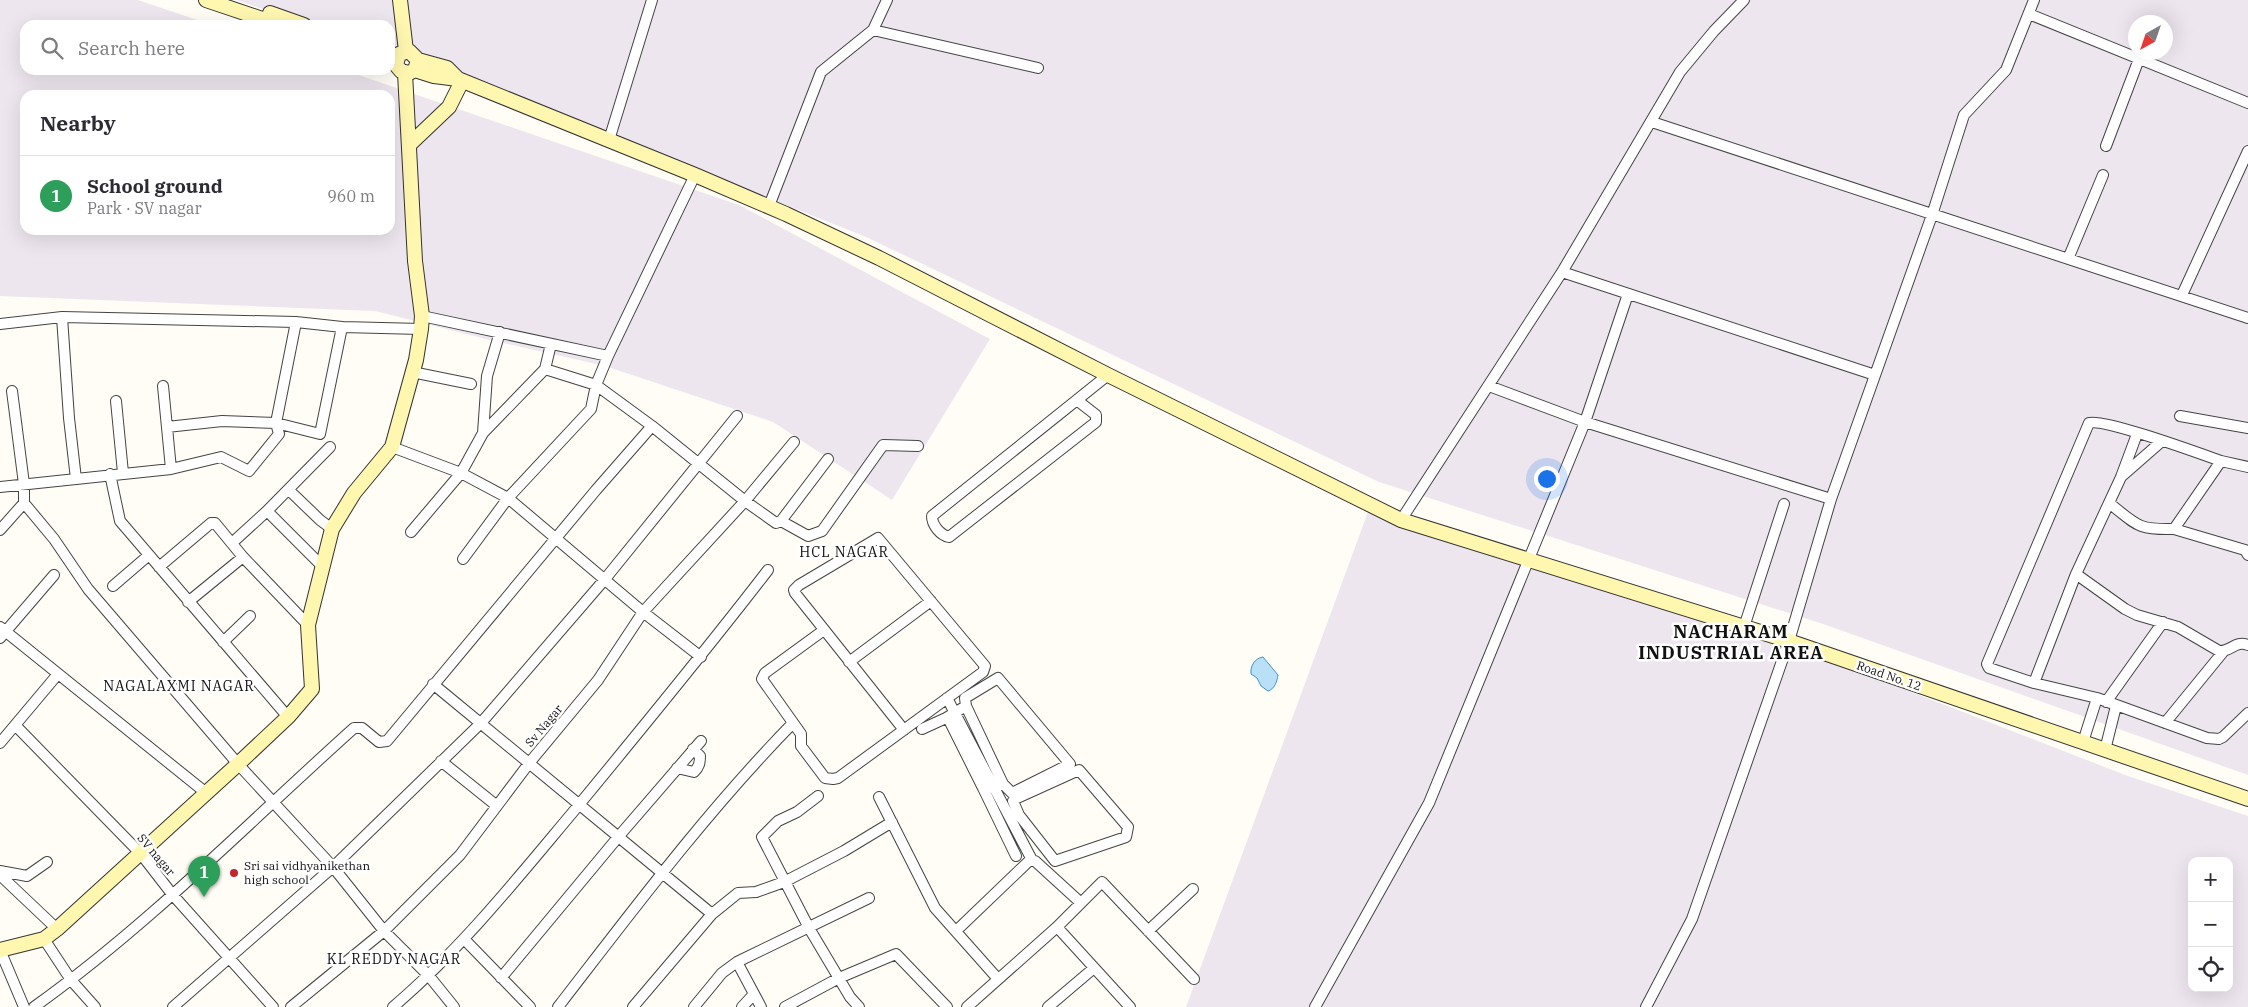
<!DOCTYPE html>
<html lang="en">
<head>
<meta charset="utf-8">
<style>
	:root { --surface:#fff; --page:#f7f7f7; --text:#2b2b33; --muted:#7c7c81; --line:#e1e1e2; --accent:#b45309 }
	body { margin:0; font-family:"IBM Plex Serif",serif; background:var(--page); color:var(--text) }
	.controls { position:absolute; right:15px; bottom:15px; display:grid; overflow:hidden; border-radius:10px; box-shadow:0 5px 20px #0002 }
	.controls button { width:45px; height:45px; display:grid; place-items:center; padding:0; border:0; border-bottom:1px solid var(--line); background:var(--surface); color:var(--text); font:25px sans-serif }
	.compass { position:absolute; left:2128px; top:15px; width:45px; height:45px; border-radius:50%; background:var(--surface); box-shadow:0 5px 20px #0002; rotate:220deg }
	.you { position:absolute; left:1546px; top:478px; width:18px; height:18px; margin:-12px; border:4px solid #fff; border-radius:50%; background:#1a73e8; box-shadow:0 0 0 8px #1a73e833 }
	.badge { display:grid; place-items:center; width:32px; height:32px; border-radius:50%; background:var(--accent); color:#fff; font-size:16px; font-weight:700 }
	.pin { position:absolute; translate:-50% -41px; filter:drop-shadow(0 1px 2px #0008) }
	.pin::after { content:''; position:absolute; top:26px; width:18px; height:15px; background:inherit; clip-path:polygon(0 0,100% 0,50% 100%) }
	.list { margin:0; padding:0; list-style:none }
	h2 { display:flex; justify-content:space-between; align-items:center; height:65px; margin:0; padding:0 20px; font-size:21px }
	h2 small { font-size:16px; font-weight:400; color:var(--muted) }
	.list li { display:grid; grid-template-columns:32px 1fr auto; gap:15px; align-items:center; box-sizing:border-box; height:80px; padding:0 20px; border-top:1px solid var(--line) }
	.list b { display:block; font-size:19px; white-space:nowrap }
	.list p { margin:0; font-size:16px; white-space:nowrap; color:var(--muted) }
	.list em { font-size:16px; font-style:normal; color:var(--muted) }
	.icon { flex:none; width:28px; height:28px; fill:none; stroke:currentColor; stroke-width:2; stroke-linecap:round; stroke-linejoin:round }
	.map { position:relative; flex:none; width:2248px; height:1007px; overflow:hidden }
	.search { position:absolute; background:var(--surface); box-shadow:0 5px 20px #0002; left:20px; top:20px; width:375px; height:55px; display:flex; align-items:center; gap:12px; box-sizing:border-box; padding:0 18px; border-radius:15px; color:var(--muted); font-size:19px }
	.panel { position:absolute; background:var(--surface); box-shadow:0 5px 20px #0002; left:20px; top:90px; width:375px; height:145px; border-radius:15px }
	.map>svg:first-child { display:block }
</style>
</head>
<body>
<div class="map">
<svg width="2248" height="1007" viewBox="0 0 2248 1007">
	<rect width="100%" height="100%" fill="#fffdf5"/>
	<!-- industrial -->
	<path fill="#eee6ef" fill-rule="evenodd" d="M0,0H138L212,25H25V70H344L739,205L990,339L892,500L773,422L605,366L490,340L375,311L0,296ZM25,95H390V230H25Z
		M236,0H2248V775L1823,624L1379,482L866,237L464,77L390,52V25H310ZM2136,22H2166V52H2136Z
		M1368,512L1790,645L2128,776L2248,816V1007H1186ZM2192,861H2229V988H2192Z"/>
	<!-- water -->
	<path fill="#b9e0f7" stroke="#3f96cf" d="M1263,657L1278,675C1277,681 1275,689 1268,691L1261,686L1257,678L1251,674C1250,666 1255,658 1263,657Z"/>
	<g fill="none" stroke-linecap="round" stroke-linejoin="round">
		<defs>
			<path id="street" d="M2029,14L2248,103
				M873,30L1038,68
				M1652,122L2248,318
				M609,140L652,0
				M2106,146L2139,59
				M769,206L821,72L873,30L887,0
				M2068,259L2103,175
				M1562,272L1875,375
				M2182,295L2248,151
				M422,316L608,356L695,175
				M62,317L69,418L76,479
				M0,324L62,317L296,322L342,327L421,329
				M545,369L551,344
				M412,372L471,384
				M163,386L171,469
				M1489,386L1585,422L1831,499
				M12,391L24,484V503L54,539L88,589L238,764L333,867L384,931L429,976L454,1007
				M116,401L123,473
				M1078,401L1096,415V422L949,537C940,535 932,525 932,516L1108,375
				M2180,416L2248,428
				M167,427L222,421L276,423L320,434L342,327
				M483,433L487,376L500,332
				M2137,434L2121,477L2076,574L2034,683L1989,668L1987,664L2089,423C2103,418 2201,454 2221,461
				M392,447L461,473L508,498L643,612L701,657
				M2248,467L2221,461L2174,529L2245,550L2248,555
				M110,474L120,521L288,717
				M2122,476L2162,441
				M0,487L171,469L221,457L249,471L279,434L276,423L296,322
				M293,494L320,520L332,529
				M2109,503C2137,525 2137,530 2174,529
				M1401,520L1562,272L1680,72L1714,31L1744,0
				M781,521L808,536L822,531L883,445L918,446
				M0,530L24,503
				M411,532L461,473L483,433L545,369L596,385L652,426L745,501L776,523L781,521L828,459
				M232,543L267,511
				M463,559L508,498L591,409L596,385L608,356
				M321,565L267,511L330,447
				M159,567L211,523H215L243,557L308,625
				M2076,574L2125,609L2137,615L2178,627L2219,651C2231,652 2235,640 2248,645
				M113,586L149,555
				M188,602L243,557
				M0,627L205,792
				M1744,627L1784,504
				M824,630L765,673L762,679L801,734V746L825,778L833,779L838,778L983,672L985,666L878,538L799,585L794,590L795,593L904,730
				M0,638L54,575
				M223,642L250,616
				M849,662L931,601
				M2034,683L2097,698L2207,738L2219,739L2223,737L2248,713
				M433,684L712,914
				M947,698L1032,860
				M2106,702L2163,622
				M966,706L965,698L998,678L1070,764L1012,793L1003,784
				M2165,723L2223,652
				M15,725L141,854L172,894L273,1007
				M922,729L946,718L949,720L983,788L1003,784L966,706L946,718
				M2083,742L2097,698
				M0,743L58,674
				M2105,750L2116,706
				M441,761L497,806
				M677,768L694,772C699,767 700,763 700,756L693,749
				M983,788L1016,856
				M818,796L797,812L778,821L762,837L809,928L850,997L859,1007
				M879,797L935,908L998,979
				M1010,818L1019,815L1055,861L1126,837L1128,827L1079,770L1015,799L1013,801L1019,815
				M0,871L27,876L47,862
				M0,875L57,929
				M1057,927L1130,1007
				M956,931L1029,861H1035L1081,903
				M1148,931L1193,889
				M44,939L71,980L95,1007
				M464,939L530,1007
				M0,950L24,1007
				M737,962L761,1007
				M501,978L619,836L701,741
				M34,1007C149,925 249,822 354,728H362L379,742L387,741L596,490L652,426
				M173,1007L333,867L481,723L605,579L737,416
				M291,1007L384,931L460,855L530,762L598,680L643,612L745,501L794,442
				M393,1007C461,949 516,880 573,812C639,732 705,652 768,570
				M558,1007C633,910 707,811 793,723
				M633,1007L712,914L738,893L756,892L784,882L844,851L892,822
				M694,1007L722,973L737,962L869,898
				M742,1007L754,994
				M785,1007L839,978L896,954L947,1007
				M967,1007L1057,927L1102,882L1194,979
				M1048,1007L1094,968
				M1315,1007L1429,803L1585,422L1628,294
				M1646,1007L1692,919L1789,641L1831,499L1932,215L1964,115L2006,70L2034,0"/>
			<path id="secondary" d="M206,0L280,25
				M400,0L406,51
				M270,13L304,25
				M418,60L415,70L409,73L401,71L396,65L399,54L409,51L418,60L447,68L458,79
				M415,70L434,76L458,79L695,175L786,214L879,258L1108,375L1401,520L1789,641L2248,799
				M409,145L449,107L462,81
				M0,950L44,939L57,929L238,764L288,717L312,689L308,625L332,529L354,493L392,447L416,360L421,329L422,316L415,261L405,73"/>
		</defs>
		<!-- street casing -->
		<use href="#street" stroke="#444" stroke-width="12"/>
		<!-- secondary casing -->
		<use href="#secondary" stroke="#333" stroke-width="16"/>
		<!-- street -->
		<use href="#street" stroke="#fff" stroke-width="10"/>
		<!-- secondary -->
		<use href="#secondary" stroke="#fff6b0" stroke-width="14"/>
	</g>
	<!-- markers -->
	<circle fill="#c4262e" stroke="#fff" stroke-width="2" cx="234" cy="873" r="5"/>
	<g text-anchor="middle" stroke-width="5" stroke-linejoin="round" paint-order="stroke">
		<!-- street labels -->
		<g font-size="12" fill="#111" stroke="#fff">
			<text transform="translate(1889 676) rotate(19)" y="4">Road No. 12</text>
			<text transform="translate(544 726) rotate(-50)" y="4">Sv Nagar</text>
			<text transform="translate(156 855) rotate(50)" y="4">SV nagar</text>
		</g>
		<!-- poi labels -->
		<g font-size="12" fill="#111" stroke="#fff" text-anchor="start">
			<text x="244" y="870">Sri sai vidhyanikethan<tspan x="244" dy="14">high school</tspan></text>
		</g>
		<!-- neighbourhood labels -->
		<g font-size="14" letter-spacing="1" fill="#111" stroke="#fff">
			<text x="844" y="557">HCL NAGAR</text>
			<text x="179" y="691">NAGALAXMI NAGAR</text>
			<text x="394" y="964">KL REDDY NAGAR</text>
		</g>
		<!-- district labels -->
		<g font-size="18" font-weight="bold" letter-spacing="1" fill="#111" stroke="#fff">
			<text x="1731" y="638">NACHARAM<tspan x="1731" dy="21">INDUSTRIAL AREA</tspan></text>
		</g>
	</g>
</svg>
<div class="controls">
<button>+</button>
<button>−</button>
<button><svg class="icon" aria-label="locate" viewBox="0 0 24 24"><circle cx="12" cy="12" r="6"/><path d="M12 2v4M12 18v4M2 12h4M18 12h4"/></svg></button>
</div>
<svg class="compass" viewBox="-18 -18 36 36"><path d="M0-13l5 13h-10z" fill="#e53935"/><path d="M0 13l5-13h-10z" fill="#7c7c81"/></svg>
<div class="you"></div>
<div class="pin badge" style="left:204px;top:897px;background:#2e9e5b">1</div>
<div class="search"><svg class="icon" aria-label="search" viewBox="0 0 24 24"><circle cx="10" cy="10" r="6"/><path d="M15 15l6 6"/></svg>Search here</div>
<section class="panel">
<h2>Nearby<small></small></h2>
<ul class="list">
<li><span class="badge" style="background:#2e9e5b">1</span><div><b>School ground</b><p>Park · SV nagar</p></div><em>960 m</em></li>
</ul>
</section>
</div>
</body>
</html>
